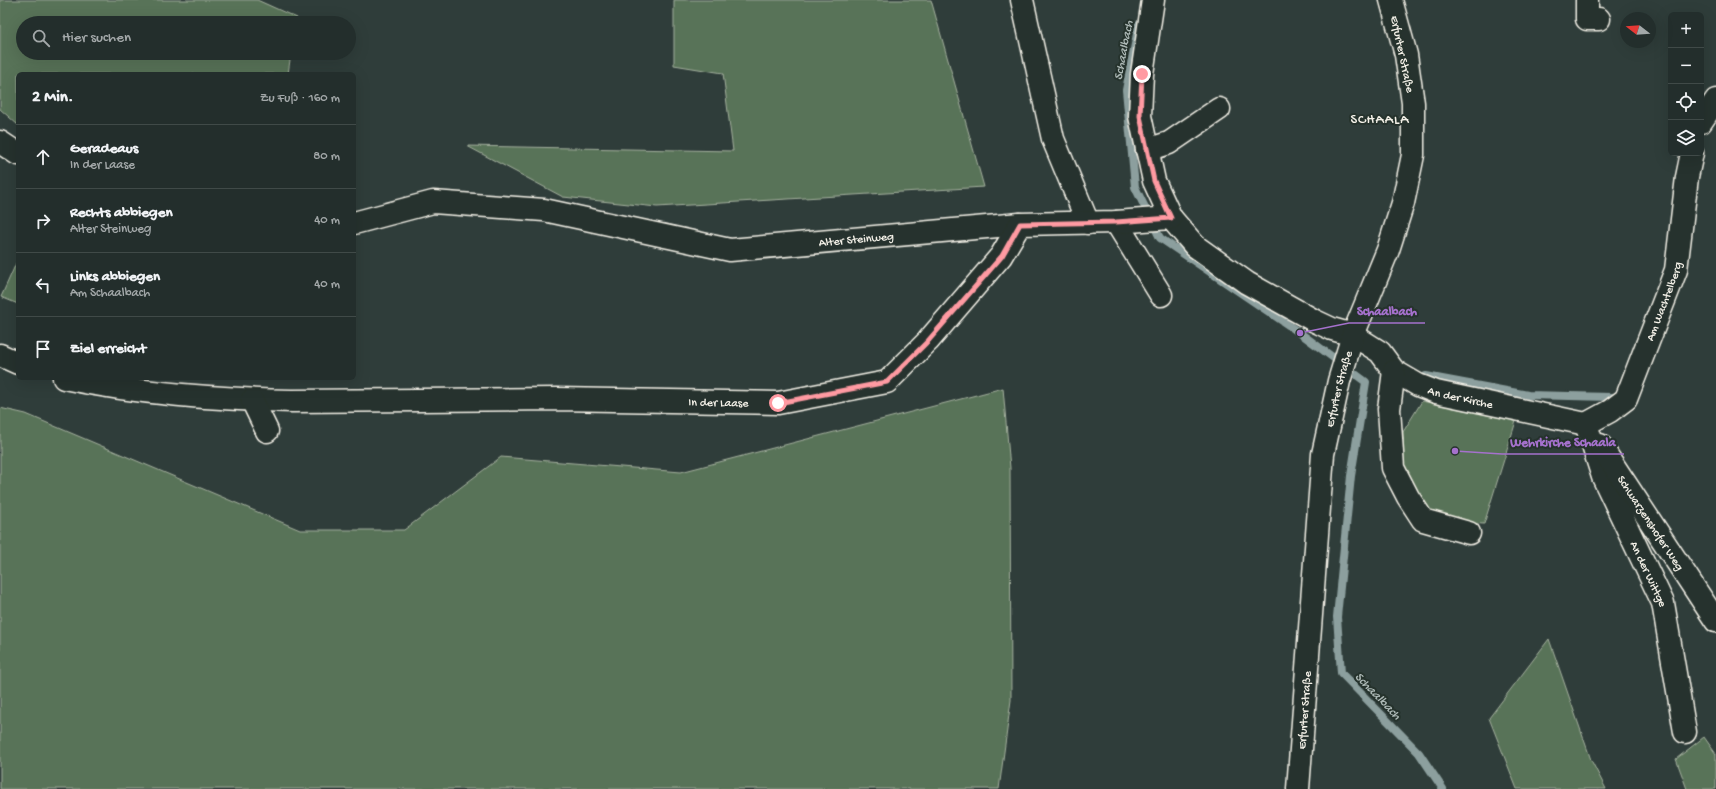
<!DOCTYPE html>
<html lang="de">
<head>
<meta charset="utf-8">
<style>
	:root { --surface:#232e2c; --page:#2b3634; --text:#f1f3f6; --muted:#a3a8a9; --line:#404a48 }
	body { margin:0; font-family:"Gochi Hand",sans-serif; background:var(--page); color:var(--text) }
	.controls { position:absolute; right:12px; top:12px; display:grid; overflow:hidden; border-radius:6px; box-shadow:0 4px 16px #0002 }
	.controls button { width:36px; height:36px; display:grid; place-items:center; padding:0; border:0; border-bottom:1px solid var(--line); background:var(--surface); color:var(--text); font:20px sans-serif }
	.compass { position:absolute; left:1620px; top:12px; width:36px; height:36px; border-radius:50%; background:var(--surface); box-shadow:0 4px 16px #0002; rotate:287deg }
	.stop { position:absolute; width:12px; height:12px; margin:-9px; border:3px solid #ff9aa2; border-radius:50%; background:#fff }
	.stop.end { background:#ff9aa2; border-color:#fff; box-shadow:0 1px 4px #0008 }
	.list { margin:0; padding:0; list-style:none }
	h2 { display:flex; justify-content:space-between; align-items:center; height:52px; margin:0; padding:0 16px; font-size:17px }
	h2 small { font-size:13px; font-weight:400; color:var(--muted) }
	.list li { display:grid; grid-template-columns:26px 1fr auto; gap:12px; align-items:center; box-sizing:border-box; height:64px; padding:0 16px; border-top:1px solid var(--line) }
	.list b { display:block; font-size:15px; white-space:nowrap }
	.list p { margin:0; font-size:13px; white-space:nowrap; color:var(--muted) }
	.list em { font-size:13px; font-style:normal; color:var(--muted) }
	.icon { flex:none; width:22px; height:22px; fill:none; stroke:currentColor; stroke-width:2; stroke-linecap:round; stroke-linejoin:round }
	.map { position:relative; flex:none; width:1716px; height:789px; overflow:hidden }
	.search { position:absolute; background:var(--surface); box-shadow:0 4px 16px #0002; left:16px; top:16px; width:340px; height:44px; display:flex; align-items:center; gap:10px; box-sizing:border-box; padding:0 14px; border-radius:22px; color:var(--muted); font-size:15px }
	.panel { position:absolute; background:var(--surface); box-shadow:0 4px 16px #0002; left:16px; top:72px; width:340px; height:308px; border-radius:6px }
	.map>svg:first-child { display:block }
</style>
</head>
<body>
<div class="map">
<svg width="1716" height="789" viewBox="0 0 1716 789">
	<rect width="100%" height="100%" fill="#2f3d3a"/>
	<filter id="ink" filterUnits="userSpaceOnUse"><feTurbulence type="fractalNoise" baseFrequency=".025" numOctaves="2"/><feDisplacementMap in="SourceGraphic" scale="8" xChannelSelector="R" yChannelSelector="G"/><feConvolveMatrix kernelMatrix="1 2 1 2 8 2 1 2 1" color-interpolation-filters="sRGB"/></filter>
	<g filter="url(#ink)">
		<!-- green -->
		<path fill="#597358" stroke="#a6b2a0" d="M0,0H257L297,18L296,23H23V53H291L288,74H18V125L0,109Z
			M674,0H931L984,187L657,207L563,197L467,146L733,151L723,73L674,65Z
			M18,259V304L1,297Z
			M1003,388L1010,468L1011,700L999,789H0V408L26,414L300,530H404L501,457L681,472Z
			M1422,401L1516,421L1484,524L1452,522L1424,509L1404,470L1403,432Z
			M1549,639L1591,760L1606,789H1517L1489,718Z
			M1704,737L1716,754V789H1687L1676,759Z"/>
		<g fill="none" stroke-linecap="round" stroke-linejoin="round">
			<!-- stream -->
			<path stroke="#8c9f9e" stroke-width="8" d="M1139,24L1126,90L1135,187L1160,238L1300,333L1366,382L1351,476L1337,617L1341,673L1419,753L1443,789
				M1426,376L1528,395L1611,397"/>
			<defs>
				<g id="minor">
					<path d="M1022,0L1053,139L1088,223"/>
					<path id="s1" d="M1153,0L1142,74L1140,116L1154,181L1171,218L1195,246L1247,283L1315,321L1332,329L1353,335L1380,352L1394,371L1418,385L1436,392L1586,424"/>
					<path d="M1587,0V19H1599"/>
					<path d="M1701,122L1716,100"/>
					<path d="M0,142L18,154"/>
					<path d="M1147,150L1169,143L1219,109"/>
					<path d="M1116,222L1161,295"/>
					<path id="s2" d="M354,223L433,202L544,210L730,250L1020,224L1116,222L1171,218"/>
					<path d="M0,355L18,363"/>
					<path d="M1394,371L1389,409L1393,468L1408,497L1423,520L1469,533"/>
					<path id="s3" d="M64,378C139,394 216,399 292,401L557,399L778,403L887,382L928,341L1001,256L1020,224"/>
					<path d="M252,400L267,431"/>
					<path id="s4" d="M1586,424L1603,477L1663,603L1685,732"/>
					<path id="s5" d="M1586,424L1610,411L1626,399L1648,342L1676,270L1687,177L1692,153"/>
					<path id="s6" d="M1600,445L1716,621"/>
					<path id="s7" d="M1298,789L1323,454L1339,381L1353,335L1388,250L1403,203L1413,155V103L1406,55L1391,0"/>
				</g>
			</defs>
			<!-- minor casing -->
			<use href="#minor" stroke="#f4f1e8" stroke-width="25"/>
			<!-- minor -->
			<use href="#minor" stroke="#26332d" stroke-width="22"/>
		</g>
	</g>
	<g fill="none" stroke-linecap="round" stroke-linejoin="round" filter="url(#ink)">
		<!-- route -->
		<path stroke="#ff9aa2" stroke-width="5" d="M778,403L887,382L928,341L1002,256L1020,224L1116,222L1171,218L1154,181L1140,116L1142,74"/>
	</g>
	<g text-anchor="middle" stroke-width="4" stroke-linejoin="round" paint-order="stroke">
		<!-- street labels -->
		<g font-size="12" fill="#f4f1e8" stroke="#26332d">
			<text transform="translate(1403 54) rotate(78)" y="4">Erfurter Straße</text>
			<text dy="4" stroke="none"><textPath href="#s2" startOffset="510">Alter Steinweg</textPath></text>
			<text dy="4" stroke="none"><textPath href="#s5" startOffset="152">Am Wachtelberg</textPath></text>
			<text dy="4" stroke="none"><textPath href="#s7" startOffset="403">Erfurter Straße</textPath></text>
			<text dy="4" stroke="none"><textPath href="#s1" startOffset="571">An der Kirche</textPath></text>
			<text dy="4" stroke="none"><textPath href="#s3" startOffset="656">In der Laase</textPath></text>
			<text dy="4" stroke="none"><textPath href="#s6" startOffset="93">Schwarzenshofer Weg</textPath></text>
			<text dy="4" stroke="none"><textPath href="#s4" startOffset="163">An der Wittge</textPath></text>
			<text dy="4" stroke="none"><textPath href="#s7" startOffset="79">Erfurter Straße</textPath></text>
		</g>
		<!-- water labels -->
		<g font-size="13" font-style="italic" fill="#aebab7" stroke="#26332d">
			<text transform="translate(1122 50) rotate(-79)" y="5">Schaalbach</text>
			<text transform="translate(1379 695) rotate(46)" y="5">Schaalbach</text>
		</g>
		<!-- quarter labels -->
		<g font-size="14" letter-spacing="1" fill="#f4f1e8" stroke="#26332d">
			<text x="1380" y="123">SCHAALA</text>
		</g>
	</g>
	<!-- callouts -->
	<path fill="none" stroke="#a571cd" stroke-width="1.5" d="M1300 333L1349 323H1425M1455 451L1502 454H1624"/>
	<g fill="#a571cd" stroke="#26332d" stroke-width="1.5">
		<circle cx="1300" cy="333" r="4"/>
		<circle cx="1455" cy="451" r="4"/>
	</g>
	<g font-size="13" text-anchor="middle" font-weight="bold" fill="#a571cd" stroke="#26332d" stroke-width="4" stroke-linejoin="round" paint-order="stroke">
		<text x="1387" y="315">Schaalbach</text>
		<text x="1563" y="446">Wehrkirche Schaala</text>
	</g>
</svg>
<div class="controls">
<button>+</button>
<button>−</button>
<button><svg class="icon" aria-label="locate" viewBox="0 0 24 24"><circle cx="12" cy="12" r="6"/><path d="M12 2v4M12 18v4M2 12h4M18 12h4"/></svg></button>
<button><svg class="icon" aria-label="layers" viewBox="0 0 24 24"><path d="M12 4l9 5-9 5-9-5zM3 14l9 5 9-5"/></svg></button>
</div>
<svg class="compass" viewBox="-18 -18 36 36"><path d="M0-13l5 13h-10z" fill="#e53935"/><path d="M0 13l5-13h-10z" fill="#a3a8a9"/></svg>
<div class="stop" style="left:778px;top:403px"></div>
<div class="stop end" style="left:1142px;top:74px"></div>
<div class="search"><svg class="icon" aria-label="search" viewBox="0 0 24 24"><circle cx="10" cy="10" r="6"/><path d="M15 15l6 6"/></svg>Hier suchen</div>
<section class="panel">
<h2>2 Min.<small>Zu Fuß · 160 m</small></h2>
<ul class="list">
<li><svg class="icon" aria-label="ahead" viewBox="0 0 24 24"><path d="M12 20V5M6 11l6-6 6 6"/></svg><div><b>Geradeaus</b><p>In der Laase</p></div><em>80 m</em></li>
<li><svg class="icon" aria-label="right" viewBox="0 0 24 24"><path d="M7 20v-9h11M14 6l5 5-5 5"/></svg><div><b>Rechts abbiegen</b><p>Alter Steinweg</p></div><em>40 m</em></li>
<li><svg class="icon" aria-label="left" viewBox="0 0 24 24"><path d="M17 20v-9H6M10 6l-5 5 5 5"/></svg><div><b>Links abbiegen</b><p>Am Schaalbach</p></div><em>40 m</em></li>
<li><svg class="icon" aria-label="arrive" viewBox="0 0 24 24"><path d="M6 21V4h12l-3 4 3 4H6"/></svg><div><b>Ziel erreicht</b></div></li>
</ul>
</section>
</div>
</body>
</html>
